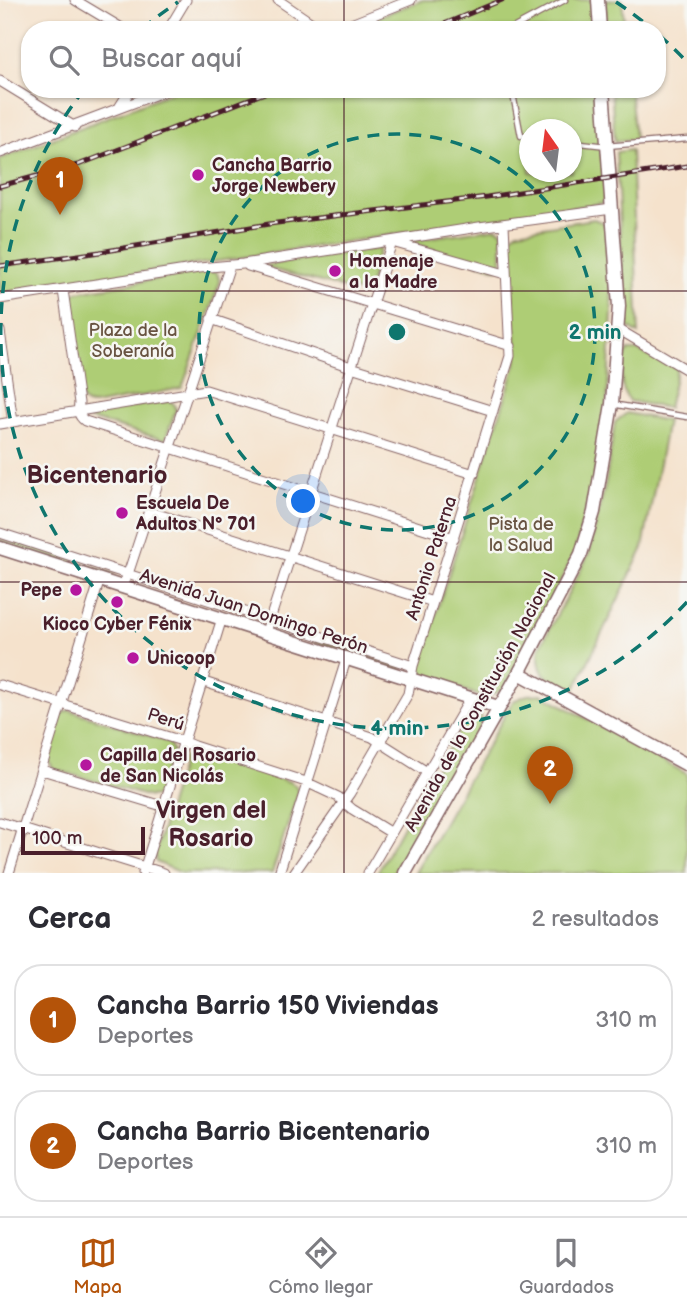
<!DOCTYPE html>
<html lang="es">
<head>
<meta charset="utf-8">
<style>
	:root { --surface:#fff; --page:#f7f7f7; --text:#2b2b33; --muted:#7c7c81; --line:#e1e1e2; --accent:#b45309 }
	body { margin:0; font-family:"Balsamiq Sans",sans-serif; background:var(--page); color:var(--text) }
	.compass { position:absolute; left:519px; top:119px; width:63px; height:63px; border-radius:50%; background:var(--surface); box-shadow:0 2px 5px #0004; rotate:346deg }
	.scale { position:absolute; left:21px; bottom:18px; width:124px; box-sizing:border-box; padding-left:7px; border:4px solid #4a1f2b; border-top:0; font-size:19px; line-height:24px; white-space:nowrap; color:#4a1f2b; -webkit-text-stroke:5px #f6f6f2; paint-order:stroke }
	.you { position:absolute; left:304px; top:502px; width:24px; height:24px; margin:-18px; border:5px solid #fff; border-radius:50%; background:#1a73e8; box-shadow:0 0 0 10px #1a73e833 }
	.badge { display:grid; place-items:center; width:46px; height:46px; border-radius:50%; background:var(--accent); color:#fff; font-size:23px; font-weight:700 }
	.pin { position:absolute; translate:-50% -58px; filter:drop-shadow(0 2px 4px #0008) }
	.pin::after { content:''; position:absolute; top:37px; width:24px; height:21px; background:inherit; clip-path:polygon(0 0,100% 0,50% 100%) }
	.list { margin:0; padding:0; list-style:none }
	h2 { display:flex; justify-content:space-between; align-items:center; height:91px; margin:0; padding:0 28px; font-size:30px }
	h2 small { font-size:23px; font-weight:400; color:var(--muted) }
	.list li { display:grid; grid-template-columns:46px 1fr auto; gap:21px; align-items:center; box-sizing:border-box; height:112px; margin:0 14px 14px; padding:0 14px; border:2px solid var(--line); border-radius:28px }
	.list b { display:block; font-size:26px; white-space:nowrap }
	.list p { margin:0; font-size:23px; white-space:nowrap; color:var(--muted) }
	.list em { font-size:23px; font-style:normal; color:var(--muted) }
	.icon { flex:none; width:38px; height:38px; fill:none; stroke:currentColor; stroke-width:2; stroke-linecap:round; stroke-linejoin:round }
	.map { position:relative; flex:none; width:687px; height:873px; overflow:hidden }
	.search { position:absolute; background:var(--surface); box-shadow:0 2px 5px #0004; left:21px; right:21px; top:21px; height:77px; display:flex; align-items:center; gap:18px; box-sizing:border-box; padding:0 24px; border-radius:28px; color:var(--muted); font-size:26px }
	.sheet { height:343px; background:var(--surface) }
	nav { display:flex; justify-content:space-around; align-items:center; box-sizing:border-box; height:98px; border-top:2px solid var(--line); background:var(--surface); font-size:19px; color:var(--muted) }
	nav a { display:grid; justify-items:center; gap:4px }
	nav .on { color:var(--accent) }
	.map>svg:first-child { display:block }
</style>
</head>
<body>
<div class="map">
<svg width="687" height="873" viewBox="0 0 687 873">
	<rect width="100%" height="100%" fill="#f6f6f2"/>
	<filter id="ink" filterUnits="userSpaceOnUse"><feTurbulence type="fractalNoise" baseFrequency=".0143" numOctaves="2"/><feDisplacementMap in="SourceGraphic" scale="14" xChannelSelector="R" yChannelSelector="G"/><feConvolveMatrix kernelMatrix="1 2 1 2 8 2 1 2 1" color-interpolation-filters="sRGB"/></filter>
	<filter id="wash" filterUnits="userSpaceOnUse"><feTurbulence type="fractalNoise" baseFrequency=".00686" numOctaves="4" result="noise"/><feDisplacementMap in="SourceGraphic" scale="28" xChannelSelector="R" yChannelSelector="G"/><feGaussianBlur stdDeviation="1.57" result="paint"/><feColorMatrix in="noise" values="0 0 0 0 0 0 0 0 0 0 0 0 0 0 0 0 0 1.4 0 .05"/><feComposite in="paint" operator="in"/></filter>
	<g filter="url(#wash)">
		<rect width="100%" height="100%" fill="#f5e2cc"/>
		<!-- green -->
		<path fill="#aecd74" stroke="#7c7650" stroke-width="2" fill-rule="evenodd" d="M423,0H591L593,30H342Z
			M605,0H622L625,30H607Z
			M180,89H597L605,197L602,203L0,294V159ZM530,130H572V172H530Z
			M611,89H630L635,139L615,141Z
			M631,150L639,334L625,325L616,152Z
			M594,219L604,223L609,234L612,312L607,404L594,478L574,555L504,689L485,698L417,673L516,364L517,353L509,243L511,236L518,231Z
			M496,228L502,231V264L499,268H494L413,243L414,240Z
			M380,248L367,294L267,268V265Z
			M208,271L217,273L220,282L182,388L94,405C87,405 84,404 81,398L70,304V299L77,292Z
			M628,351H638L677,368L668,408L629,401C619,387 619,367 628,351Z
			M170,401L175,405L176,410L165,440L89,419L85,416L86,413Z
			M627,413L667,421L643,548L574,691C550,679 535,678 540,647L589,554L606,481L615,422Z
			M0,539L14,544L17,542L115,574L111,576L0,542Z
			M275,625L402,667L403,670L401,672L273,628Z
			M542,694L687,774V873H415L513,701L527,695Z
			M473,709L480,713L482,724L393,873H377L424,788Z
			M69,710L169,742L173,751L157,796L150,797L53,769L48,760L62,713Z
			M189,752L290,782L296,786L298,793L272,873H182L156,862L155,853L183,758Z"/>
	</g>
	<g filter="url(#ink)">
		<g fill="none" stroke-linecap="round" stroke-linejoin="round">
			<defs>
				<path id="lane" d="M509,30L565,0
					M512,89L521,136L530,137
					M572,142L607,146L687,139
					M612,404L687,417"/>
				<path id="street" d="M75,0L125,30
					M278,0L322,30
					M168,30L186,0
					M336,30L411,0
					M0,81L75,127
					M120,106L131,89
					M0,153L170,89
					M248,266L511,346
					M63,290L79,403C78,411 78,416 85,421L454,538
					M0,299L199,268L243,264L479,227L612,209
					M211,319L351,367L493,411
					M618,329L687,370
					M0,331L13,422
					M0,424L206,390L474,474
					M148,511L433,602
					M0,533L413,666
					M121,586L128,574L230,265
					M266,632L392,242L505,274
					M201,681L372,737L427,772
					M0,685L182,741L194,746L306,782L338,797L352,809L391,833
					M42,770L162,806
					M0,822L164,873
					M9,873L100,579
					M143,873L222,618
					M279,873L346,660
					M294,873L350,793L408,694L413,666L510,356L504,224
					M368,873L470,699"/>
				<path id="secondary" d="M598,0L600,30
					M0,548L498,707
					M519,673L687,765
					M405,873L519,673L581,554L594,512L612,404L619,306L603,89"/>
			</defs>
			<!-- lane casing -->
			<use href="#lane" stroke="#866363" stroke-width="7"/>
			<!-- street casing -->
			<use href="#street" stroke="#866363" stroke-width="11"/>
			<!-- secondary casing -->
			<use href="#secondary" stroke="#866363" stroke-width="15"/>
			<!-- lane -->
			<use href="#lane" stroke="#fff" stroke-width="4.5"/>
			<!-- street -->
			<use href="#street" stroke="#fff" stroke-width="9"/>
			<!-- secondary -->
			<use href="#secondary" stroke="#fff" stroke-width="12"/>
			<defs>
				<path id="rail" d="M430,30L502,0
					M0,186L78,165L275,89
					M0,266L100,252L269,224L487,197L687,166"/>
			</defs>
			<!-- rail casing -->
			<use href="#rail" stroke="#4a1f2b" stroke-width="5"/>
			<!-- rail -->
			<use href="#rail" stroke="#f6f6f2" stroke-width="2.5" stroke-dasharray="8" stroke-linecap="butt"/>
		</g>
	</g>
	<!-- grid -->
	<path fill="none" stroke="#4a1f2b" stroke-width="2" stroke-opacity="0.55" d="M344,0V30M344,89V873M0,291H687M0,582H687"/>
	<!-- distance rings -->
	<g fill="none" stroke="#0f766e" stroke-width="3.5" stroke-dasharray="12 9">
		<circle cx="397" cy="332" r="198"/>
		<path d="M687 602A396 396 0 0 1 83 91M142 29A396 396 0 0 1 178 2M616 2A396 396 0 0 1 652 29M659 35A396 396 0 0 1 687 62"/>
	</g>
	<!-- markers -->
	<g fill="#b5179e" stroke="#f6f6f2" stroke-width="2.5">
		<circle cx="198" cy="175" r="7"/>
		<circle cx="335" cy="271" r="7"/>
		<circle cx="122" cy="513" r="7"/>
		<circle cx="76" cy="590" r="7"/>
		<circle cx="117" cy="602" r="7"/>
		<circle cx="133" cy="658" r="7"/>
		<circle cx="86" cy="765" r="7"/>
	</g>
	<g text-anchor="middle" stroke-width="5" stroke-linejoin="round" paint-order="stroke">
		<!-- poi labels -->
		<g font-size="18" font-weight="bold" fill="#4a1f2b" stroke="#f6f6f2" text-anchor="start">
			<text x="212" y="171">Cancha Barrio<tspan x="212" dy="21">Jorge Newbery</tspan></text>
			<text x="349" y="267">Homenaje<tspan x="349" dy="21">a la Madre</tspan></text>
			<text x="136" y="509">Escuela De<tspan x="136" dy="21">Adultos Nº 701</tspan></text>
			<text x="62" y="596" text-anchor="end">Pepe</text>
			<text x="117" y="630" text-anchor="middle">Kioco Cyber Fénix</text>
			<text x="147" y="664">Unicoop</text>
			<text x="100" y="761">Capilla del Rosario<tspan x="100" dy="21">de San Nicolás</tspan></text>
		</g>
		<!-- park labels -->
		<g font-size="18" fill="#685341" stroke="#f6f6f2">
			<text x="133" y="336">Plaza de la<tspan x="133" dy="21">Soberanía</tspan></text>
			<text x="521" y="530">Pista de<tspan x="521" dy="21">la Salud</tspan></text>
		</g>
		<!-- street labels -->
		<g font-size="18" fill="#4a1f2b" stroke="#f6f6f2">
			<text transform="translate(431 558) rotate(-72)" y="6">Antonio Paterna</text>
			<text transform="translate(254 611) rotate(18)" y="6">Avenida Juan Domingo Perón</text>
			<text transform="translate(480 702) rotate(-61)" y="6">Avenida de la Constitución Nacional</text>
			<text transform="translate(166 719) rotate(18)" y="6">Perú</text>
		</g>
		<!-- district labels -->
		<g font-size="24" font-weight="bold" fill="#4a1f2b" stroke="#f6f6f2">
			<text x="97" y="483">Bicentenario</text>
			<text x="211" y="818">Virgen del<tspan x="211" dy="28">Rosario</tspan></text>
		</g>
	</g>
	<circle cx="397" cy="332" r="10" fill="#0f766e" stroke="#f6f6f2" stroke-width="3.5"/>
	<g font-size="21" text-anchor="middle" font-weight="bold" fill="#0f766e" stroke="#f6f6f2" stroke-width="5" stroke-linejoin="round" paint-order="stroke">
		<text x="595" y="339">2 min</text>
		<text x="397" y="735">4 min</text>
	</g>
</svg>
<svg class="compass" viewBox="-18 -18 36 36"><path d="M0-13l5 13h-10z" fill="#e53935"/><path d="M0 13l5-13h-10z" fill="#7c7c81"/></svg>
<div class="scale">100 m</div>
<div class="you"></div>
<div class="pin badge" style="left:60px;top:215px">1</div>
<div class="pin badge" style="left:550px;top:804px">2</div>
<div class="search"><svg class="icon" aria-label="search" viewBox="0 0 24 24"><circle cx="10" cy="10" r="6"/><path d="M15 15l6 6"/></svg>Buscar aquí</div>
</div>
<section class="sheet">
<h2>Cerca<small>2 resultados</small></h2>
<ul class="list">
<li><span class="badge">1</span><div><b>Cancha Barrio 150 Viviendas</b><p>Deportes</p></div><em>310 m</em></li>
<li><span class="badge">2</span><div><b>Cancha Barrio Bicentenario</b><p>Deportes</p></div><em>310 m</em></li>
</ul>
</section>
<nav>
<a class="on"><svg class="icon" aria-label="map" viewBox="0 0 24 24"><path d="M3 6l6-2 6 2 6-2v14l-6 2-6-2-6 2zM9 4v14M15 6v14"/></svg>Mapa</a>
<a><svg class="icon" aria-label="directions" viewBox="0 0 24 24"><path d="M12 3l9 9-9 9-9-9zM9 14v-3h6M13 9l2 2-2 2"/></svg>Cómo llegar</a>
<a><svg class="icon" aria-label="saved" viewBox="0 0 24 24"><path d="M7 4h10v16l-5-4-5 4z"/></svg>Guardados</a>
</nav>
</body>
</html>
